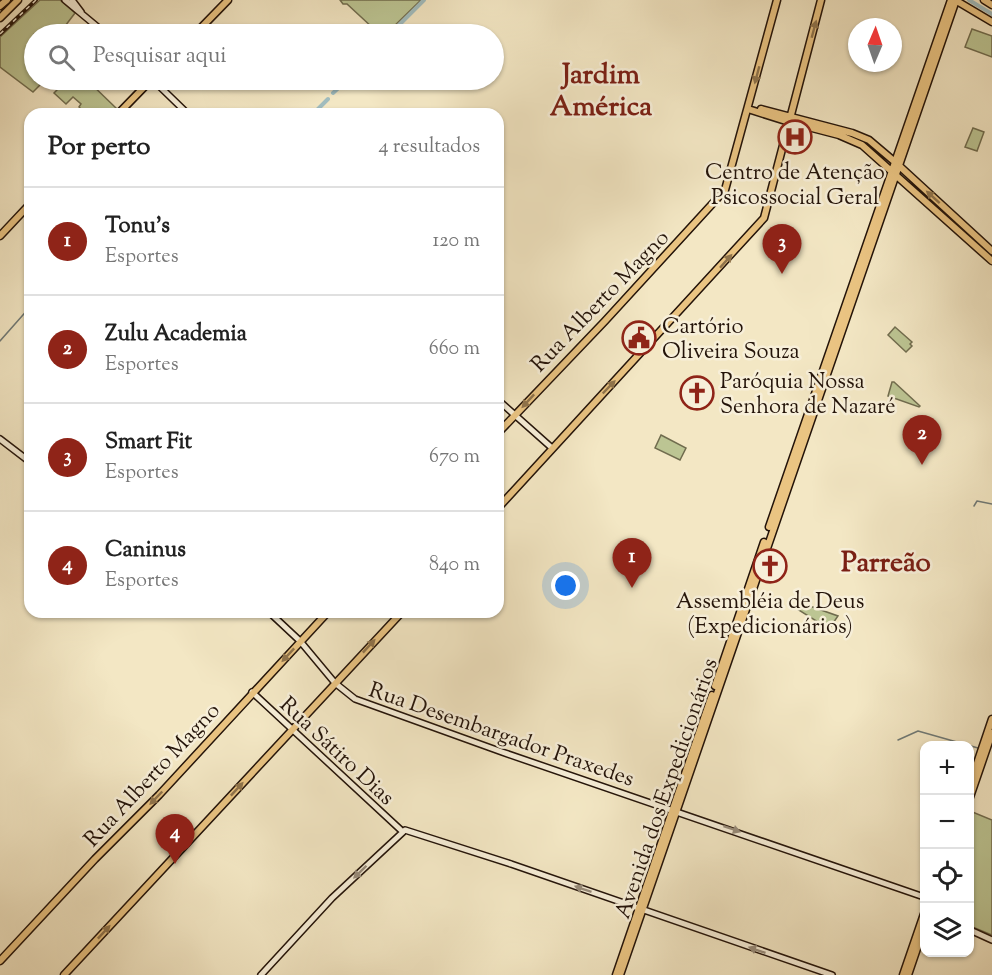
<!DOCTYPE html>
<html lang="pt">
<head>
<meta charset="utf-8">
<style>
	:root { --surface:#fff; --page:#f6f6f6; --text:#222; --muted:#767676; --line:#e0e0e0; --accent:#8f2418 }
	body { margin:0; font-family:"Sorts Mill Goudy",serif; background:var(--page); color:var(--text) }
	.controls { position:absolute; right:18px; bottom:18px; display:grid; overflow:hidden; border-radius:12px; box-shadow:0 2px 4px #0004 }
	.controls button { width:54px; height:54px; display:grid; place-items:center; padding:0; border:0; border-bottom:2px solid var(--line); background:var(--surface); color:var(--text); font:30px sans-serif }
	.compass { position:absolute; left:848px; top:18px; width:54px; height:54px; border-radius:50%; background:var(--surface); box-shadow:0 2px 4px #0004; rotate:2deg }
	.you { position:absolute; left:566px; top:586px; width:21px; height:21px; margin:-15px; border:4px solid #fff; border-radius:50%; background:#1a73e8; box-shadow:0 0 0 9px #1a73e833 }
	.badge { display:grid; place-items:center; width:39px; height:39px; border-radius:50%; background:var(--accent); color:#fff; font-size:20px; font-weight:700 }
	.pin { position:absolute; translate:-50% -50px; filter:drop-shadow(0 2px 3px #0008) }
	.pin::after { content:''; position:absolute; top:32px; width:21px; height:18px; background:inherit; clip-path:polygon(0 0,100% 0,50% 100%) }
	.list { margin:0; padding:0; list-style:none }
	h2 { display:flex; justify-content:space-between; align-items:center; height:78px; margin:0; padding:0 24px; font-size:26px }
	h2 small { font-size:20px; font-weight:400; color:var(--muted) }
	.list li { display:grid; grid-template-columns:39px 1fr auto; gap:18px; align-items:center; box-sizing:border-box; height:108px; padding:0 24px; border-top:2px solid var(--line) }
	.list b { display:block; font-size:22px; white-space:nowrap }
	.list p { margin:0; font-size:20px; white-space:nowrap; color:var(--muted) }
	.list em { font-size:20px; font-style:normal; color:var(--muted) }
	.icon { flex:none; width:33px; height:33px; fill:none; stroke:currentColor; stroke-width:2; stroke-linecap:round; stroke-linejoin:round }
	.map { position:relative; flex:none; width:992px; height:975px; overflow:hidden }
	.search { position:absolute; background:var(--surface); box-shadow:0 2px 4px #0004; left:24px; top:24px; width:480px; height:66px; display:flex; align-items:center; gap:15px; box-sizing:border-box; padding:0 21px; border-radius:33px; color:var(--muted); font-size:22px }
	.panel { position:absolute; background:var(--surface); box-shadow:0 2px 4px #0004; left:24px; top:108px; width:480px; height:510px; border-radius:18px }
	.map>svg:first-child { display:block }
</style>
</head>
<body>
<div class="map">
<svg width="992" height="975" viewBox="0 0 992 975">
	<rect width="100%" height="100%" fill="#f3e7c4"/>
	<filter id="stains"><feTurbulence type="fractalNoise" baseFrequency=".00333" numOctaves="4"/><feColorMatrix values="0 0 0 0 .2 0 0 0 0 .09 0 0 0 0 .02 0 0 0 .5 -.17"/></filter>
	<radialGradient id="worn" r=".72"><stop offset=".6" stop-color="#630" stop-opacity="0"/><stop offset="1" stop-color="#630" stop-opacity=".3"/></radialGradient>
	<!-- green -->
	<path fill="#bcc593" stroke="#706c4e" stroke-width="1.5" d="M40,0H60L75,13L59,34H34V64L30,72L40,85L33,92L0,67V37Z
		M340,0H421L386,34H373L374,29L347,4H343Z
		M972,29L992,36V57L965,47Z
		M60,80H87L117,109L112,114H91L87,110L84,112L79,107L81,104L73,97L66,104L54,93L63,84Z
		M973,128L984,132L977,151L965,147Z
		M895,327L912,342L910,344L912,346L906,352L888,335Z
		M892,382H894L920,406L919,407L888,396Z
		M661,435L686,448L680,460L655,448Z
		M800,597L807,605L838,616L829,629L797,609Z
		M970,811L992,820V935L970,926Z"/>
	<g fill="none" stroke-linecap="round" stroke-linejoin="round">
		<!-- stream -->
		<path stroke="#6f7976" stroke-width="1.5" d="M0,341L30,307
			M974,506L977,501L992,504
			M898,740L918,731L978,748"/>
		<!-- canal -->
		<path stroke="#a1bdbf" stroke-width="4" d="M969,0L992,14
			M390,34L424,0
			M333,93L347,80
			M313,114L328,99"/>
		<defs>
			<path id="secondary" d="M65,0L106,34
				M72,0L81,12
				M153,80L188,114
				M498,400L552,448
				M0,439L30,462
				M269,612L300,641L335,683L355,699L502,752L924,897
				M252,692L403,832L332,898L261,975
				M405,830L511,864L832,975
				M970,930L992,940"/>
			<path id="primary" d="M955,0L992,22
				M984,0L992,5
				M0,6L7,0
				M0,18L18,0
				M195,34L228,0
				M748,109L789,122L839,135L862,145L992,261
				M761,109L852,133L869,140L895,162L992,251
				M118,114L151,80
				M0,236L30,204
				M498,433L605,321L725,190L777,0
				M498,508L764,218L821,0
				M769,527L951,0
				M715,686L764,542
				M970,784L992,719
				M970,797L992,733
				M0,961L95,859L159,795L328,612
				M64,975L402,612
				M616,975L712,695
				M620,975L956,0
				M903,975L924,914
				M908,975L924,928"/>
		</defs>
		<!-- secondary casing -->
		<use href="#secondary" stroke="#231309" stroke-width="8"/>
		<!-- primary casing -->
		<use href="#primary" stroke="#231309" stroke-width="9"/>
		<!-- secondary -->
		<use href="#secondary" stroke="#f7efd9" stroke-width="5"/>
		<!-- primary -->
		<use href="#primary" stroke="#eac482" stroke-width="6"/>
		<defs>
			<path id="rail" d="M0,34L36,0"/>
		</defs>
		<!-- rail casing -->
		<use href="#rail" stroke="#231309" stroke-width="4"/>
		<!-- rail -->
		<use href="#rail" stroke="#f7efd9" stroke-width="1.5" stroke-dasharray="4.5" stroke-linecap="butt"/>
	</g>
	<!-- one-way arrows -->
	<defs><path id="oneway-solid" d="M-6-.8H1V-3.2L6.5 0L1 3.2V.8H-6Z" transform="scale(1.5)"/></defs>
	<g fill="#90744c">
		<use href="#oneway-solid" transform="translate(814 29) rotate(-75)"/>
		<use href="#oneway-solid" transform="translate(757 75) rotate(105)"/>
		<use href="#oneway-solid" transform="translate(933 197) rotate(-138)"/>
		<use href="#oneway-solid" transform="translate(726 261) rotate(-48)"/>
		<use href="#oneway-solid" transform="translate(609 387) rotate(-46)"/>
		<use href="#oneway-solid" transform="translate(528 401) rotate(133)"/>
		<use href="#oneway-solid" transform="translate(369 646) rotate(-47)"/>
		<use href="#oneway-solid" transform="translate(288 655) rotate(133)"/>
		<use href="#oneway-solid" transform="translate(237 789) rotate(-47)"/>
		<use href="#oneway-solid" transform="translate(156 798) rotate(134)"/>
		<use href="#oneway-solid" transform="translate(104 932) rotate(-47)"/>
	</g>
	<g fill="#988c7b">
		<use href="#oneway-solid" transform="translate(732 829) rotate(19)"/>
		<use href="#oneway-solid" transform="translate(360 872) rotate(136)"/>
		<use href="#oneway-solid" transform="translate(583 889) rotate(-161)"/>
		<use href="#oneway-solid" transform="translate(757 950) rotate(-161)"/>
	</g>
	<!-- icons -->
	<defs>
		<symbol id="hospital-ring" viewBox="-11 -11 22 22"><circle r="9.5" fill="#f7efd9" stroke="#8f2418" stroke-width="1.5"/><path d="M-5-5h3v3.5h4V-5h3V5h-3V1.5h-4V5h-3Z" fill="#8f2418"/></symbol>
		<symbol id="civic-ring" viewBox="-11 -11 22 22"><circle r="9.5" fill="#f7efd9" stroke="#8f2418" stroke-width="1.5"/><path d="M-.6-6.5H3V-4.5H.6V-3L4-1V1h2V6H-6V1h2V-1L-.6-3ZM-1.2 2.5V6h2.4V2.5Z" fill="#8f2418"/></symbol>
		<symbol id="church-ring" viewBox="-11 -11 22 22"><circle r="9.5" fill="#f7efd9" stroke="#8f2418" stroke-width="1.5"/><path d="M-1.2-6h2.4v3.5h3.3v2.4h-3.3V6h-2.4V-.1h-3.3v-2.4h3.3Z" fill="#8f2418"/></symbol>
	</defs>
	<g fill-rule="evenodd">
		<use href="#hospital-ring" x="776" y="118" width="38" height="38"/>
		<use href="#civic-ring" x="620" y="319" width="38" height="38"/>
		<use href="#church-ring" x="678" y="374" width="38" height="38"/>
		<use href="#church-ring" x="751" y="547" width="38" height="38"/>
	</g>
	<g text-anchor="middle" stroke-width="5" stroke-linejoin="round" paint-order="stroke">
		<!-- poi labels -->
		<g font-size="22" fill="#231309" stroke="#f7efd9">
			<text x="795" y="179">Centro de Atenção<tspan x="795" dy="25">Psicossocial Geral</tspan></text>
			<text x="662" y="333" text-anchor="start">Cartório<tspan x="662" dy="25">Oliveira Souza</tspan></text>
			<text x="720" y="388" text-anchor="start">Paróquia Nossa<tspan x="720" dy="25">Senhora de Nazaré</tspan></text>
			<text x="770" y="608">Assembléia de Deus<tspan x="770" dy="25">(Expedicionários)</tspan></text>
		</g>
		<!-- street labels -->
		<g font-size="22" fill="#231309" stroke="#f7efd9">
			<text transform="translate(599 300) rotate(-46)" y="8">Rua Alberto Magno</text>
			<text transform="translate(502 733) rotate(19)" y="8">Rua Desembargador Praxedes</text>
			<text transform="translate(338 750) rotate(43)" y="8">Rua Sátiro Dias</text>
			<text transform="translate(151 774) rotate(-47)" y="8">Rua Alberto Magno</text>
			<text transform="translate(665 788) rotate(-71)" y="8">Avenida dos Expedicionários</text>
		</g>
		<!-- district labels -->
		<g font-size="28" font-weight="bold" fill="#7a1f14" stroke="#f7efd9">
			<text x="601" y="83">Jardim<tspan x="601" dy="32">América</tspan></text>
			<text x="886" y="571">Parreão</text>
		</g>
	</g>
	<rect width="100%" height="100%" filter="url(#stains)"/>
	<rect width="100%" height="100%" fill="url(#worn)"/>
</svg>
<div class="controls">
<button>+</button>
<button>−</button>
<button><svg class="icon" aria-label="locate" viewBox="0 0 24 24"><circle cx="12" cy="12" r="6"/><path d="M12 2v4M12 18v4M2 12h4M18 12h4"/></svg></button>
<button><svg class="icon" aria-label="layers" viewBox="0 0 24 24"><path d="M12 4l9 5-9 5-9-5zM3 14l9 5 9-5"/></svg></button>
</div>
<svg class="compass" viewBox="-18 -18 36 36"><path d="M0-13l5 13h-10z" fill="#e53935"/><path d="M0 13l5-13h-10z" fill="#767676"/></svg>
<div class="you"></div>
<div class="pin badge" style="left:632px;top:588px">1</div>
<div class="pin badge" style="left:922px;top:465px">2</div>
<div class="pin badge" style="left:782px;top:274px">3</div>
<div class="pin badge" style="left:175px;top:864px">4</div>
<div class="search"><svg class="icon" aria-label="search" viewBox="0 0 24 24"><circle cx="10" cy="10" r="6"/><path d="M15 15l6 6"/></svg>Pesquisar aqui</div>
<section class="panel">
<h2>Por perto<small>4 resultados</small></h2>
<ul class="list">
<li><span class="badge">1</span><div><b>Tonu's</b><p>Esportes</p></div><em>120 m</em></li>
<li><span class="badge">2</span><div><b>Zulu Academia</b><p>Esportes</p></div><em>660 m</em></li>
<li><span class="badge">3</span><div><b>Smart Fit</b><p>Esportes</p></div><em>670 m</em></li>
<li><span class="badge">4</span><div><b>Caninus</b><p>Esportes</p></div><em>840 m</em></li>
</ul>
</section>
</div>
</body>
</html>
